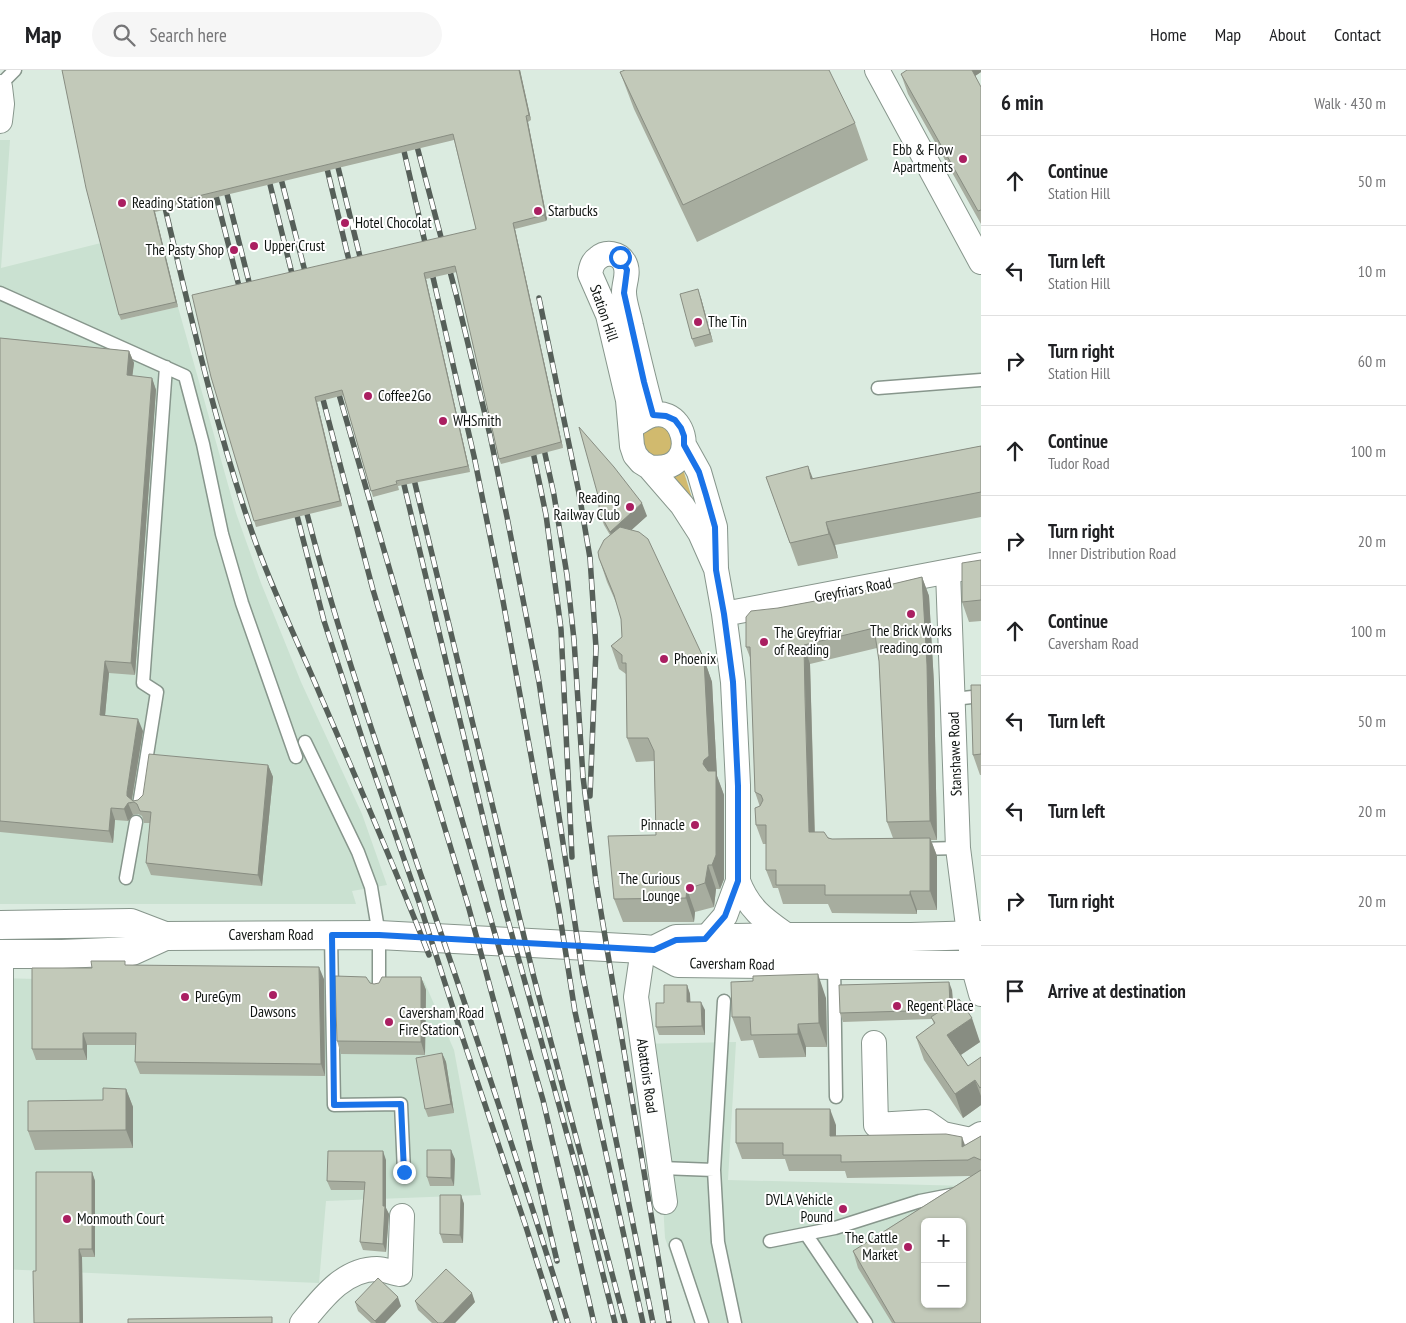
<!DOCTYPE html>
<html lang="en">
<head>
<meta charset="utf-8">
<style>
	:root { --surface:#fff; --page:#f6f6f6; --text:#202124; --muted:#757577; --line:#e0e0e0 }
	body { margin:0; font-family:"PT Sans Narrow",sans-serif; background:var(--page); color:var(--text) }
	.controls { position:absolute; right:15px; bottom:15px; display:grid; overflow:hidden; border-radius:8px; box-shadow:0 1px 4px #0004 }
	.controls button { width:45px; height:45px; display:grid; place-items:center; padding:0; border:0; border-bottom:1px solid var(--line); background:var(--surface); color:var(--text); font:25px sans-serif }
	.stop { position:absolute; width:15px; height:15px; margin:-11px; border:4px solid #1a73e8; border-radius:50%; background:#fff }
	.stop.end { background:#1a73e8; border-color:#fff; box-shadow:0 1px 5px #0008 }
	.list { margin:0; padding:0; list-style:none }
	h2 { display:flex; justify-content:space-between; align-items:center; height:65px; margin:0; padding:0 20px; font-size:21px }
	h2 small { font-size:16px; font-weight:400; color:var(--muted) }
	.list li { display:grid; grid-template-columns:32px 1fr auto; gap:15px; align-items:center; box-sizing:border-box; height:90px; padding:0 20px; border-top:1px solid var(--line) }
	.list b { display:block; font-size:19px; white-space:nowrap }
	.list p { margin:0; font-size:16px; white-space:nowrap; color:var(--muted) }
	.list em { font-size:16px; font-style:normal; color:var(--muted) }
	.icon { flex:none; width:28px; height:28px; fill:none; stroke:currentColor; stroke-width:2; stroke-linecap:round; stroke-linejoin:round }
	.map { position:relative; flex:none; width:981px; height:1253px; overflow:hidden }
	header { display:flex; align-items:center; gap:30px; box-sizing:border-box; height:70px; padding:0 25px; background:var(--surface); border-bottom:1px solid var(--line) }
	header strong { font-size:24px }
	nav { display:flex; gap:28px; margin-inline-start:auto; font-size:18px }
	.search { width:350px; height:45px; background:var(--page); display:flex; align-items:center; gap:12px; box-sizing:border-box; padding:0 18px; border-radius:28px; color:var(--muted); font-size:19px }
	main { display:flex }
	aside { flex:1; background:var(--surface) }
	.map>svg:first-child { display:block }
</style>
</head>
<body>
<header>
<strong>Map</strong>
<div class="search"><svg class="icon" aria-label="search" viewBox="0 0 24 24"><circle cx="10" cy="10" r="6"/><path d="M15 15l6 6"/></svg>Search here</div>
<nav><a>Home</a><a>Map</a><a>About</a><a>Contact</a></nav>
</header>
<main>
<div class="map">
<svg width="981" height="1253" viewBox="0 0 981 1253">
	<rect width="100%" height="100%" fill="#dbebe0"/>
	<!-- built -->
	<path fill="#cae1d1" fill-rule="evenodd" d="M0,70H10L1,198L101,173L121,250L178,237L236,443L261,513L301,612L362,744L387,815L352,821L356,834H0Z
		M141,907L424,911L454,980L481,1125L326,1131L319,1213L0,1199V908L36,909Z
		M736,972L728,1110L969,1116L981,1253H695L665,1168L661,1098L635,974ZM925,1152H962V1234H925Z"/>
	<!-- green -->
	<path fill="#d1ba6e" d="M663,354L676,369L666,387L647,385L641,366L644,360Z
		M682,396L692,428L690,431L668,400Z"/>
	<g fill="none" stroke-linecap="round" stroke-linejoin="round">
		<defs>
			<path id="lane" d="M0,15L15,0
				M0,223L185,306L203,374L222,464L242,533L296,687
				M878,318L981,310
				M954,629L981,626
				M305,672L358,782L371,817L379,865V919
				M139,735L157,622L143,613L166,297
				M918,779L958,778
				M126,808L136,752
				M331,865L334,1035L401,1034L404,1102
				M834,895L836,1027
				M724,931L714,1100L718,1172L735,1253
				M661,1098L714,1100
				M806,1164L866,1253
				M770,1171L835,1158L920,1131L961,1123L981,1111
				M676,1175L702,1253"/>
			<path id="street" d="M877,0L981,192
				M0,17L2,34L0,51
				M653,345C645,315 638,286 631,256C629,245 624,233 624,222C624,212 630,202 624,192C619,183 606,181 598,188C592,192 591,198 590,204L608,245L628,330L632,376L635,385L641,392L649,397L682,435L700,463L716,499
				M639,352C683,318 708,406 649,397
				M684,375L699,402L715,457L716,499L724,544L733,612L738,715V811L725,846L705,869
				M948,502L958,778L973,895L981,924
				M724,544L981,495
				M738,811C749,840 765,850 789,867
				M643,879L636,927L665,1132
				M1,884V1253
				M874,973L876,1055L926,1052L943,1064L971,1070L981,1064
				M302,1253C321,1230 343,1199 377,1199C384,1199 393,1203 400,1204L402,1146"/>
			<path id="primary" d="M0,855L131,853L165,866L379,865L643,879L654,880L678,893L834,895H981
				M654,880L676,869L789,867H911L981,865
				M0,884H62L132,881L165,866"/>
		</defs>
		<!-- lane casing -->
		<use href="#lane" stroke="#87968c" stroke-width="15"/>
		<!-- street casing -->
		<use href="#street" stroke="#87968c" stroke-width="26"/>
		<!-- primary casing -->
		<use href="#primary" stroke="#87968c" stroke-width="30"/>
		<!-- lane -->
		<use href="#lane" stroke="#fff" stroke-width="12"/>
		<!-- street -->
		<use href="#street" stroke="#fff" stroke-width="24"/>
		<!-- primary -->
		<use href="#primary" stroke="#fff" stroke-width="28"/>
		<defs>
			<path id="rail" d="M414,65L456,224L490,365L507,447L539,612L583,907L653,1253
				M401,68L474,386L503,531L559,840L575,942L643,1253
				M335,85L363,199
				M324,86L352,203
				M278,97L308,213
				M267,102L295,216
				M224,112L252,224
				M213,114L242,228
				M162,125C189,238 214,352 252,462C271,518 298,572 321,627C358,712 395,798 429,885
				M539,228L579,423L590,488L596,578L590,726
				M336,314L543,1030L594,1253
				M320,318L373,520L468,835L507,980L557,1191
				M542,370L554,425L567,505L574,570L583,707L596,812L669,1253
				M531,372L546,445L561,559L572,787
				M412,401L533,904L625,1253
				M401,402L504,836L578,1104L615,1253
				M304,432C336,560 380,684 422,808C473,956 523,1104 568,1253
				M294,434L324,551L364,674L419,832L461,963L526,1157L556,1253"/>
		</defs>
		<!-- rail casing -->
		<use href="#rail" stroke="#565f59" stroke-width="5.5"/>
		<!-- rail -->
		<use href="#rail" stroke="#fff" stroke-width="4" stroke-dasharray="11" stroke-linecap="butt"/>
	</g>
	<!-- wall -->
	<path fill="#a7ad9f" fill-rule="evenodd" d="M62,0H520L531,50L528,52L547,149L546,151L515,159L563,378L501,394L499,389L457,202L426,209L470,402L398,416L399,420L373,427L344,325L317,332L342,436L256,457L211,307L476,159L454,70L155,142L178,237L121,250L119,245Z
		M620,2L855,53L868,90L697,172L634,39Z
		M981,2L975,6L981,17V154L908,24L901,4Z
		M701,228L713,272L695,277L692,269Z
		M0,268L129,281L134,293L132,306L152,308L156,320L135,605L109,603L105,645L143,661L132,730L133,731L138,730L268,695L273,707L262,816L151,805L146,793L150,753H144L142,746L138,744L133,745L128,751L115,750L113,773L0,762Z
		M981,376V447L835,475L838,488L798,496L766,407L813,409Z
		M599,429L647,446L631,460L704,589L712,612L717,706L724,725V809L720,819H716L714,837L695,842L694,852H623L614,829L656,765L654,691L636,692L627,668L626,604L619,599L611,576L622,567L621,549L618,537L607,512L599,488L610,465L604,455L599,442Z
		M981,490V551L969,552L962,532Z
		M922,507L929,526L934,614L937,770H931L937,786V840H917V844L832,843L828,834H783L778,818H773L766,800V774H763L756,755L760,737L755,722L751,590L746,577L778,538L847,525ZM877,578L879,591L887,752L893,768L832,769L815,762L810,594Z
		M981,615V705H980L973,685Z
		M127,895L324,909L325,1006L140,1004L135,992L136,975H87V990H36L32,979L92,898Z
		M421,907L426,920L425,985L341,984L337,971L370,913L374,914Z
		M687,915L690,924V932L705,940V965H659L656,957L664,933Z
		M952,920L953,933L980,972L961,985L968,996L981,987V1035L963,1048L924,990L916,967L934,954L932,949L843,952L840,943Z
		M826,928L827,977H806V987L759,988L753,970L741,971L732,947Z
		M442,983L446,992L454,1043L428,1047L425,1039Z
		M126,1019L133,1037V1078L35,1080L28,1061L103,1030Z
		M836,1055V1066L965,1075L981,1066V1253H892L858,1198L853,1181L971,1106L847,1108L845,1101H789L785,1089H742L736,1073Z
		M455,1089L454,1116H430L427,1107Z
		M386,1090V1138L389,1144L386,1182L363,1180L360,1172L364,1120H331L327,1111Z
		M92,1102L95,1111V1187H82L83,1253H34L36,1201Z
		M461,1125L464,1134L463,1173H443L440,1164Z
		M415,1231L475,1232L455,1253H432L418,1240Z
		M355,1232L401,1236L385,1253H371L358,1241Z"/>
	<!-- shaded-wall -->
	<path fill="#888d82" d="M519,0H520L531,50L529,45Z
		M969,0H981V2L972,8Z
		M526,46L528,52L547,149L546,151L544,145Z
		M153,137L155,142L178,237L176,232Z
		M513,153L515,159L563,378L561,372Z
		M424,203L426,209L470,402L468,396Z
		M698,219L701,228L713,272L710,264Z
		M129,281L134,293L131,317L127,305Z
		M152,308L156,320L135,605L131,593Z
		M315,327L317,332L342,436L340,431Z
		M808,396L817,419L811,409Z
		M642,433L647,446L615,475L610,462Z
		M826,452L835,475L838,488L829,464Z
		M922,507L929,526L934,614L937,770L930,751Z
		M804,575L810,594L815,781L809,762Z
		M704,589L712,612L717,706L724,725V809L720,819L712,795L713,713L703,694Z
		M105,591L109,603L104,657L100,645Z
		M138,649L143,661L131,734L127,726V722Z
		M268,695L273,707L262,816L258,805Z
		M128,733L133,745L128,751L124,739Z
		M111,738L115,750L113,773L109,761Z
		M930,768L937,786V840L930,821Z
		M708,795L716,819L714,837L705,813Z
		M687,819L695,842L694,852L686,828Z
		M910,821L917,840V844L910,825Z
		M319,897L324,909L325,1006L321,994Z
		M818,904L826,928L827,977L819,953Z
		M421,907L426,920L425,985L421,972Z
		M949,912L952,920L954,949L950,940Z
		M687,915L690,924L691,941L687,932Z
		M701,932L705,940V965L702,956Z
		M972,948L980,972L956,988L947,965Z
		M798,954L806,977V987L798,964Z
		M83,963L87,975V990L83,979Z
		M442,983L446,992L454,1043L451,1034Z
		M975,1010L981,1026V1035L963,1048L955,1024Z
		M126,1019L133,1037V1078L126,1060Z
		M830,1039L836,1055V1082L830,1066Z
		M962,1067L968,1083V1091L962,1077Z
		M451,1080L455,1089L454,1116L451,1108Z
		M383,1081L386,1090V1138L389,1144L386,1182L383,1174Z
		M92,1102L95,1111V1187L92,1179Z
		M461,1125L464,1134L463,1173L460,1165Z
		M79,1179L82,1187L83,1253H80Z
		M472,1223L475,1232L455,1253H443Z
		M398,1227L401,1236L385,1253H376L375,1251Z"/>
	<!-- building -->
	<path fill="#c2c9b9" stroke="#888d82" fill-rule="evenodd" d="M62,0H519L529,45L526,46L545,143L544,145L513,153L561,372L499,389L455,196L424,203L468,396L396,411L397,414L371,421L342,320L315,327L340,431L254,451L211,307L192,225L476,159L453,64L153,137L176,232L119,245L86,118Z
		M625,0H829L855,53L683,135L620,2Z
		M907,0H972L981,17V140L978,141L901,4Z
		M698,219L710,264L692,269L680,224Z
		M0,268L129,281L127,305L152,308L131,593L105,591L100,645L138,649L127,722V726L133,731L138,730L143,725L149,684L268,695L258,805L146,793L151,742L140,741L137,734L134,732L128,733L124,739L111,738L109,761L0,751Z
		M579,357L614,397L642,433L610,462L599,442V429Z
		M981,376V422L826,452L829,464L790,473L766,407L808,396L811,409Z
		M620,457L639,462L648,469L704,589L709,686L704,690L703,694L708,701H716V785L712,795H708L705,813L687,819L686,828L614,829L608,766L656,765L654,681L648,668H627L626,593H622V585L611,576L622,567L621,549L614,525L599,488L598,482L604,470Z
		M981,490V530L962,532V493Z
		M922,507L927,595L930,751L887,752L879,591L874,558L804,575L805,627L809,762H824L828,768L832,769L930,768V821H910V825H825V815H776V800H766V755H756L755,738L760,736L763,730L761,725L755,722L750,577H746V547L751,541L778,538L847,525Z
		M971,615H981V684L973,685Z
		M91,891H125V895L319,897L321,994L135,992L136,963H83V979H32V898H92Z
		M818,904L819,953L798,954V964L751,965L750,947H732L731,912L753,911V906Z
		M335,906L366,907L370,913L374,914L379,913L382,907H421V972L337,971Z
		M949,912L950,935L942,940L840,943L839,915Z
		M664,915H687V932H701L702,956L656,957V933H664Z
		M959,929L972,948L947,965L968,996L981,987V1017L980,1018L975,1010L955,1024L916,967L935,953L931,947Z
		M442,983L451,1034L425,1039L416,988Z
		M103,1018L126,1019V1060L28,1061V1031L103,1030Z
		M736,1039H830V1066L946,1064L962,1067V1077L981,1066V1090L974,1087L968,1090L841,1092V1085H783V1073H736Z
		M427,1080H451V1108L427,1107Z
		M328,1081H383V1136H385L383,1174L360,1172L365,1112L327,1111Z
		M981,1100V1253H895L853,1181ZM925,1152H962V1234H925Z
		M36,1102H92V1179H79L80,1253H34L33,1201H36Z
		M440,1125H461L460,1165L440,1164Z
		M446,1199L472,1223L443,1253H438L415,1231Z
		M378,1208L398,1227L375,1251L355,1232Z
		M272,1247V1253H128V1249Z"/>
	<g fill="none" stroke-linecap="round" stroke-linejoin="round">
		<!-- route -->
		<path stroke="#1a73e8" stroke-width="6" d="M404,1102L401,1034L334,1035L332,865H379L654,880L676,870L705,869L725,846L738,811V716L733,612L724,544L716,500L715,457L706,425L699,402L684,375V366L681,358L675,350L666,346L653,345L644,312L624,223L627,200L620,187"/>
	</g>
	<!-- markers -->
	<g fill="#aa1f61" stroke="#fff" stroke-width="2">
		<circle cx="963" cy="89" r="5"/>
		<circle cx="122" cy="133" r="5"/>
		<circle cx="538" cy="141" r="5"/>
		<circle cx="345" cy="153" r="5"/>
		<circle cx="254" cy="176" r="5"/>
		<circle cx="234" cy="180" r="5"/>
		<circle cx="698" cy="252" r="5"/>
		<circle cx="368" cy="326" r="5"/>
		<circle cx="443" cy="351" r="5"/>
		<circle cx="630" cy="437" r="5"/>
		<circle cx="911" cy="544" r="5"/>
		<circle cx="764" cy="572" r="5"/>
		<circle cx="664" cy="589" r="5"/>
		<circle cx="695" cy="755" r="5"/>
		<circle cx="690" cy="818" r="5"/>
		<circle cx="273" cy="925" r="5"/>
		<circle cx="185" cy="927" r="5"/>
		<circle cx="897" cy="936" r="5"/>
		<circle cx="389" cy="952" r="5"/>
		<circle cx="843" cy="1139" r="5"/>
		<circle cx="67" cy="1149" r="5"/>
		<circle cx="908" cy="1177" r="5"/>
	</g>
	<g text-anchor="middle" stroke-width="4" stroke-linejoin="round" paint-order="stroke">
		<!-- poi labels -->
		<g font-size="15" fill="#0f1411" stroke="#fff" text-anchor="start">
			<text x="953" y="85" text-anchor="end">Ebb &amp; Flow<tspan x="953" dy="17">Apartments</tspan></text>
			<text x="132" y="138">Reading Station</text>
			<text x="548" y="146">Starbucks</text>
			<text x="355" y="158">Hotel Chocolat</text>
			<text x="264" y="181">Upper Crust</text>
			<text x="224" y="185" text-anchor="end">The Pasty Shop</text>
			<text x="708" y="257">The Tin</text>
			<text x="378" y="331">Coffee2Go</text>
			<text x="453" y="356">WHSmith</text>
			<text x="620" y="433" text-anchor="end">Reading<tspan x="620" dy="17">Railway Club</tspan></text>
			<text x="911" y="566" text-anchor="middle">The Brick Works<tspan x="911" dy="17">reading.com</tspan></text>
			<text x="774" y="568">The Greyfriar<tspan x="774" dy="17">of Reading</tspan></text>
			<text x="674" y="594">Phoenix</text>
			<text x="685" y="760" text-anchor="end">Pinnacle</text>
			<text x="680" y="814" text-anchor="end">The Curious<tspan x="680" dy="17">Lounge</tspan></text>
			<text x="195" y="932">PureGym</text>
			<text x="907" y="941">Regent Place</text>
			<text x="273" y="947" text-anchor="middle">Dawsons</text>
			<text x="399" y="948">Caversham Road<tspan x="399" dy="17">Fire Station</tspan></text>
			<text x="833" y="1135" text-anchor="end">DVLA Vehicle<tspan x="833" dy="17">Pound</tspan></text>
			<text x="77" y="1154">Monmouth Court</text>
			<text x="898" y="1173" text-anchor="end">The Cattle<tspan x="898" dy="17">Market</tspan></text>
		</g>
		<!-- street labels -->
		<g font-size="15" fill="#0f1411" stroke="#fff">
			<text transform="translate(604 243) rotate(71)" y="5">Station Hill</text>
			<text transform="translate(853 520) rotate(-11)" y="5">Greyfriars Road</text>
			<text transform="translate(955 684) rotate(-92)" y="5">Stanshawe Road</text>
			<text x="271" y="870">Caversham Road</text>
			<text transform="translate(732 894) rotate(1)" y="5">Caversham Road</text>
			<text transform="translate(647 1006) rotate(82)" y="5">Abattoirs Road</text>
		</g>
	</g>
</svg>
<div class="controls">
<button>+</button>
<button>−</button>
</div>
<div class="stop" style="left:620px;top:187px"></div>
<div class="stop end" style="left:404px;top:1102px"></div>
</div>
<aside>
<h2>6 min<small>Walk · 430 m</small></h2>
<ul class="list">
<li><svg class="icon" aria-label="ahead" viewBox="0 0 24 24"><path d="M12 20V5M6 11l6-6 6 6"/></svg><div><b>Continue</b><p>Station Hill</p></div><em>50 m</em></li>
<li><svg class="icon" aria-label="left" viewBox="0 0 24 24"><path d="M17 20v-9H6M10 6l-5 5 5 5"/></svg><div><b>Turn left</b><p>Station Hill</p></div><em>10 m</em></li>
<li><svg class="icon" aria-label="right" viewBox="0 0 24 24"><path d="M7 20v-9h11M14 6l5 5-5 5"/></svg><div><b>Turn right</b><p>Station Hill</p></div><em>60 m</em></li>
<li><svg class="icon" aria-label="ahead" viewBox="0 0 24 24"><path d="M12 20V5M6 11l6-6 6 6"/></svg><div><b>Continue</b><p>Tudor Road</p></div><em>100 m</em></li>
<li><svg class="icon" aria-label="right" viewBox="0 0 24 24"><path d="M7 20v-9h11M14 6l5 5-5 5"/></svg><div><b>Turn right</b><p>Inner Distribution Road</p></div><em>20 m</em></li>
<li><svg class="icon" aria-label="ahead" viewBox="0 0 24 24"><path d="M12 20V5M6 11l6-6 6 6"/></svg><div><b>Continue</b><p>Caversham Road</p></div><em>100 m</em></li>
<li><svg class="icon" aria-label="left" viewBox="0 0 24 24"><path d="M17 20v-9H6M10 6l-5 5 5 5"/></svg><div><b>Turn left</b></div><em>50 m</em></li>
<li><svg class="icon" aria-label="left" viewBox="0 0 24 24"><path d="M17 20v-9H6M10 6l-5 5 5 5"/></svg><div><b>Turn left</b></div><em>20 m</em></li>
<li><svg class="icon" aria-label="right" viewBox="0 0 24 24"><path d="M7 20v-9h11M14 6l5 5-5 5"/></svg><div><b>Turn right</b></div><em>20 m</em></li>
<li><svg class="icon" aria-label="arrive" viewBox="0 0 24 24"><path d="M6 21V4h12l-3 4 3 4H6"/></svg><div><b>Arrive at destination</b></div></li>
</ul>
</aside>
</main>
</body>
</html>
